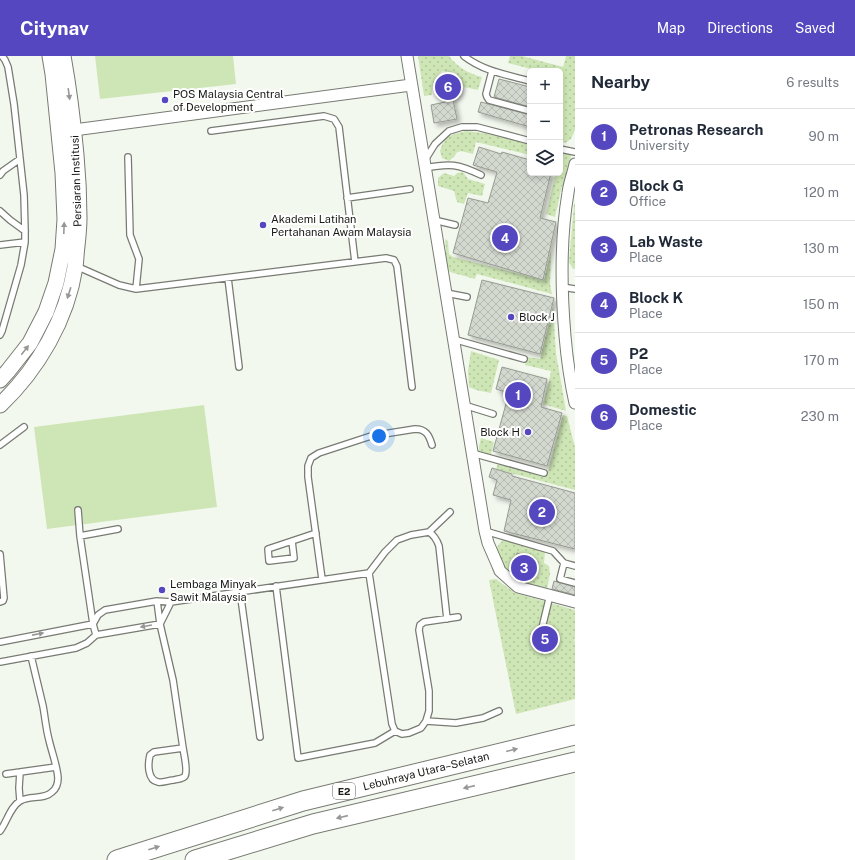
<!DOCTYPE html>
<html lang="en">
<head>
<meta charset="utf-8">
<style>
	:root { --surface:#fff; --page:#f6f6f7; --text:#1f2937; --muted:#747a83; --line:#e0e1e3; --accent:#5447bf }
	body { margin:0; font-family:"Public Sans",sans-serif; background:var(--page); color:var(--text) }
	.controls { position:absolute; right:12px; top:12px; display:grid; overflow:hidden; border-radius:6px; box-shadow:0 2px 6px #0003 }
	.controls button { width:36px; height:36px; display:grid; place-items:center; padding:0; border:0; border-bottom:1px solid var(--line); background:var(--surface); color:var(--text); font:20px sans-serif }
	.you { position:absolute; left:379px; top:380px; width:14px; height:14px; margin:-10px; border:3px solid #fff; border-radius:50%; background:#1a73e8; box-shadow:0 0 0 6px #1a73e833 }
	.badge { display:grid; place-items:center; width:26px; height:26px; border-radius:50%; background:var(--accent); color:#fff; font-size:13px; font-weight:700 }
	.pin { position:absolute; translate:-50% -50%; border:2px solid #fff; box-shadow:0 1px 4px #0006 }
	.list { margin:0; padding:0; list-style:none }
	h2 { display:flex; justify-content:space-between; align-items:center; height:52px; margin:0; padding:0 16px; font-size:17px }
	h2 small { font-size:13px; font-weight:400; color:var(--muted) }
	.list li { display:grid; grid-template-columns:26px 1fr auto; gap:12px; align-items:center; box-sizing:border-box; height:56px; padding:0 16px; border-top:1px solid var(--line) }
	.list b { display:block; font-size:15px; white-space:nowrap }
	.list p { margin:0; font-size:13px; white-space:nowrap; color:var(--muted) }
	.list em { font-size:13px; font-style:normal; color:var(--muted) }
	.icon { flex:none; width:22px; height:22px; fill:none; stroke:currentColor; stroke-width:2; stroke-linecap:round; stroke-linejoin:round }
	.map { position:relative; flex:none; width:575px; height:804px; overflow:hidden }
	header { display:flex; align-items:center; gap:24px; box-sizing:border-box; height:56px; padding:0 20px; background:var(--accent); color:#fff }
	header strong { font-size:19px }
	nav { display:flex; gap:22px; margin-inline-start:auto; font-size:14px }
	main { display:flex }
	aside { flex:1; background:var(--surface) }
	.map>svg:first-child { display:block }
</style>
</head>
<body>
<header>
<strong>Citynav</strong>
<nav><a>Map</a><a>Directions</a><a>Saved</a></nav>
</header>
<main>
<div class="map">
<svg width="575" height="804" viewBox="0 0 575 804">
	<defs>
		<pattern id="grass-dots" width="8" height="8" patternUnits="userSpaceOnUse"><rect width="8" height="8" fill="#cee6b5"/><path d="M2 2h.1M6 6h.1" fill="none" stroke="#b0c59b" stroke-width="1.8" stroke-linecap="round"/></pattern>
		<pattern id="building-cross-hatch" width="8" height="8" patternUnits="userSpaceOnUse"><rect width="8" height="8" fill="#d4d9d0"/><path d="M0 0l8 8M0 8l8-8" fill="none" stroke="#b5bab2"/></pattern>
		<filter id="shadow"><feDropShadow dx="3.5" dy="3.5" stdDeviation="2" flood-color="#0004"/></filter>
	</defs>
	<rect width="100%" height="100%" fill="#f3f8ef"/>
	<!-- grass -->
	<path fill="url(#grass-dots)" d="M418,0H449C456,10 469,18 482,21L478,34L464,31L456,17L442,15C434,22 432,29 432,39L424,40Z
		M510,0H522L563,11L566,0H575V74L571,83L565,87L560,86V50L563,38L560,28V15H539L508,7Z
		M466,75L483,77L530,88V99L476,86L473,98L461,95L456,97L455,100L449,105L442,102L440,95C445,79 451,79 466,75Z
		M560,95L565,96L571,99L568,127L562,130L555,161L546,158L556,117H560Z
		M463,116L468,123L485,128L482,140L468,137L464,148L457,146L454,135L438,130V122L444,117L454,120L457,117Z
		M575,147V213H573L569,206L574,148Z
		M445,183L448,185L449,198L453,201L544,224L551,195L550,228L552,238L477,218L475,223L450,216L447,210Z
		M553,250L556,297L566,355L543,348L549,325L551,315L525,309L527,301L540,303Z
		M471,295L499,304L491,337L476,334L469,331L468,315Z
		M563,359L567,360L575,391V434L496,413L500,402L548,415Z
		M481,382L494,386L491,399L479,396V390Z
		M503,484L510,485L545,496L544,507L549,510L550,518L547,533L518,525L504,514L499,503L497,492L499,488Z
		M496,523L515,537L575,554V581L574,585H575V643L516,658L489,524Z"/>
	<!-- garden -->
	<path fill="#cee6b5" d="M95,0H233L236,28L100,43Z
		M204,349L217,451L47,473L34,371Z"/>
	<!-- building -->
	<path fill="url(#building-cross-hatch)" stroke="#969b92" filter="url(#shadow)" d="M447,17L455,19L458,22L461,30L459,38L453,44L457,63L434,67L431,49L445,46L437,37L435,28L436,24L439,21L443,18Z
		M499,23L530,31V51L494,41Z
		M481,46L530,59V71L478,56Z
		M479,91L501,98L502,96L530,104V117H551L540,162L556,166L543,224L453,197L468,142L488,147L497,116L473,109Z
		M482,224L554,242L540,298L468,279Z
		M502,311L547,323L541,351L562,357L547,410L493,395L509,337L496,333Z
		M492,412L512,418V420L575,437V493L504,475L511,444L493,439L497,424L489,421Z
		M517,497L528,500L524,516L514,513Z
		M554,525L575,531V539L552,533Z
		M537,577L548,579L546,588L534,585Z"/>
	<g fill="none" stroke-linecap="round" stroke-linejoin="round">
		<defs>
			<path id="lane" d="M464,0C483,15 507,19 530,25
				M492,15L486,38L487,41L489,44L530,55
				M211,75L324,60L334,63L339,71L355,206
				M560,93L575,96
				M128,101L130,179L139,203L136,233
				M425,104L435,88L449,75L462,71H477L530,85
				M425,112C450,107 458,108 481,119
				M0,119L3,115L20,103
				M347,142L410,133
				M0,155L10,164L25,175
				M434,164L455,169
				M0,189L25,186
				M76,210L119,229L136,233L386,202L394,204L397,210L412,331
				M228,222L239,311
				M562,231L575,233
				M446,237L467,241
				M0,279L2,275L21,209L25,186V175L24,139L14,48L8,11L5,4L2,0
				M453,283L524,303
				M464,349L493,358
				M0,389L24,371
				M472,397L544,417
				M78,454L80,480L93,568L96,579
				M450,456L429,476L411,479L397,484L385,496L369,517L392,668L395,675L402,678L409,677L421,672L426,665L456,667L483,662L499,655
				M485,475L553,495L564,507L575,510
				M429,476C435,480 437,484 439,490L447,563
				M80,480L118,473
				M292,485L294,502L269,505L268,493L316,477
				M0,498L4,542L3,545L0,546
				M564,507L560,523L575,527
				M322,523L308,421V410L311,402L319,397L371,380L415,373C426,373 429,379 432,389
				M276,530L298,702L375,687L395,675
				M240,535L260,681
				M157,545L160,568L173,624L183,692L154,696L150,699C148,707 147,724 158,726C163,727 169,724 174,724C177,723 183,723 185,720C188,715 184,698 183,692
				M542,572L550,539
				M0,586L93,568L98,559L105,554L157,545L171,546L369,517
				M0,606L76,592L87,587L96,579L160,568L171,546
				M426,665L429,655V635L419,574L420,569L424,566L458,561
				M6,718L56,711
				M20,745L19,732L20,716
				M0,775C7,766 10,751 20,745C30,739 44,744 52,736C56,733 58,727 58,722C57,709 52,697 49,684C46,673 45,661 43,650C39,633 35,617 31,600"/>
			<path id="street" d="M407,0L485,475L488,487L498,510L500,515L518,531L575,546
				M74,74L411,29
				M575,108C573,118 569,127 568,137C560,184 561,233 565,280C567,303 570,325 575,347"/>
			<path id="secondary" d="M0,324L8,315L30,287L46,256L56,227L63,193L65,163L63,117L53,18L50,0
				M0,349C38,313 67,263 75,211C76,204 76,197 77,190C78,181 79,171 79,162C79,141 78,120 76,99C73,66 69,33 63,0"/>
			<path id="highway" d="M117,804L303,745L575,679
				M195,804L313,768L575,706"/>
		</defs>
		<!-- lane casing -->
		<use href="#lane" stroke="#777b73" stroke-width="8"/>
		<!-- street casing -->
		<use href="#street" stroke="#777b73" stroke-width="13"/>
		<!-- secondary casing -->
		<use href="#secondary" stroke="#777b73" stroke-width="17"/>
		<!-- highway casing -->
		<use href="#highway" stroke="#777b73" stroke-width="21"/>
		<!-- lane -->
		<use href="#lane" stroke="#fff" stroke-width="5.5"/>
		<!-- street -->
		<use href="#street" stroke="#fff" stroke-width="11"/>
		<!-- secondary -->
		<use href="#secondary" stroke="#fff" stroke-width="15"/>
		<!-- highway -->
		<use href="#highway" stroke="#fff" stroke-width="19"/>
	</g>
	<!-- one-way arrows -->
	<defs><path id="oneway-solid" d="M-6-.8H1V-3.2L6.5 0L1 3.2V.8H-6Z"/></defs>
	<g fill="#979896">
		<use href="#oneway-solid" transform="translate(69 38) rotate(82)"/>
		<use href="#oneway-solid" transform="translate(64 172) rotate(-88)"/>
		<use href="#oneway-solid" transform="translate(69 237) rotate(108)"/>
		<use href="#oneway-solid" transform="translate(25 294) rotate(-52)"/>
		<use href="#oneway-solid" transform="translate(146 570) rotate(170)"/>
		<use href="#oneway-solid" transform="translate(38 578) rotate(-11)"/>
		<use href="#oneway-solid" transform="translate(512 694) rotate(-14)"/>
		<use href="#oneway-solid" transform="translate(469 731) rotate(167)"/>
		<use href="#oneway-solid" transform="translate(278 753) rotate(-18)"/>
		<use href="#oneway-solid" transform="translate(342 761) rotate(167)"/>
		<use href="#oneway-solid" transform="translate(154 792) rotate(-18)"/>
	</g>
	<!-- markers -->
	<g fill="#5447bf" stroke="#fff" stroke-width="1.5">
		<circle cx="165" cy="44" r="4"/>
		<circle cx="263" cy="169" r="4"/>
		<circle cx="511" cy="261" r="4"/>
		<circle cx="528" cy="376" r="4"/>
		<circle cx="162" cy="534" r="4"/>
	</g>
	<g text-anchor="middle" stroke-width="4" stroke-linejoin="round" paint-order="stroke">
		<!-- shield labels -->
		<rect fill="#fff" stroke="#5d5e5b" stroke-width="1" x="333" y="727" width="22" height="16" rx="3"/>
		<g font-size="10" font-weight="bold" fill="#171915">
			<text x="344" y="739">E2</text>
		</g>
		<!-- poi labels -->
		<g font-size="11" fill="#171915" stroke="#fff" text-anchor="start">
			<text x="173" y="42">POS Malaysia Central<tspan x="173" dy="13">of Development</tspan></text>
			<text x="271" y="167">Akademi Latihan<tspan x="271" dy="13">Pertahanan Awam Malaysia</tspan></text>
			<text x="519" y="265">Block J</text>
			<text x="520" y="380" text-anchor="end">Block H</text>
			<text x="170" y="532">Lembaga Minyak<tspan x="170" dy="13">Sawit Malaysia</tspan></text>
		</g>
		<!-- street labels -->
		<g font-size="11" fill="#171915" stroke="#fff">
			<text transform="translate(76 125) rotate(-92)" y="4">Persiaran Institusi</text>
			<text transform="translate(426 715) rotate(-14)" y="4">Lebuhraya Utara–Selatan</text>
		</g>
	</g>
</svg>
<div class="controls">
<button>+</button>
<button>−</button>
<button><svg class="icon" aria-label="layers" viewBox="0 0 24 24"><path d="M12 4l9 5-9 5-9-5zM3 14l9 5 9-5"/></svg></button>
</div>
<div class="you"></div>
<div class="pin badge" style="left:518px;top:339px">1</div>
<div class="pin badge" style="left:542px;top:456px">2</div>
<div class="pin badge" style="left:524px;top:512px">3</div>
<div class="pin badge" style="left:505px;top:182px">4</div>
<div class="pin badge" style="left:545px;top:583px">5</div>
<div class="pin badge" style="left:448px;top:31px">6</div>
</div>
<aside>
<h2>Nearby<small>6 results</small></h2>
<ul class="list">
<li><span class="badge">1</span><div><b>Petronas Research</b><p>University</p></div><em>90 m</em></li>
<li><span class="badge">2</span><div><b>Block G</b><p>Office</p></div><em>120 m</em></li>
<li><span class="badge">3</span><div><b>Lab Waste</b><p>Place</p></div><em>130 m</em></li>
<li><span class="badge">4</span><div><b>Block K</b><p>Place</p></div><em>150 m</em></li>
<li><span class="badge">5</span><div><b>P2</b><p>Place</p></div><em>170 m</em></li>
<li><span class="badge">6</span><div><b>Domestic</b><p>Place</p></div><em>230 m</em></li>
</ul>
</aside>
</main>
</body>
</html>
